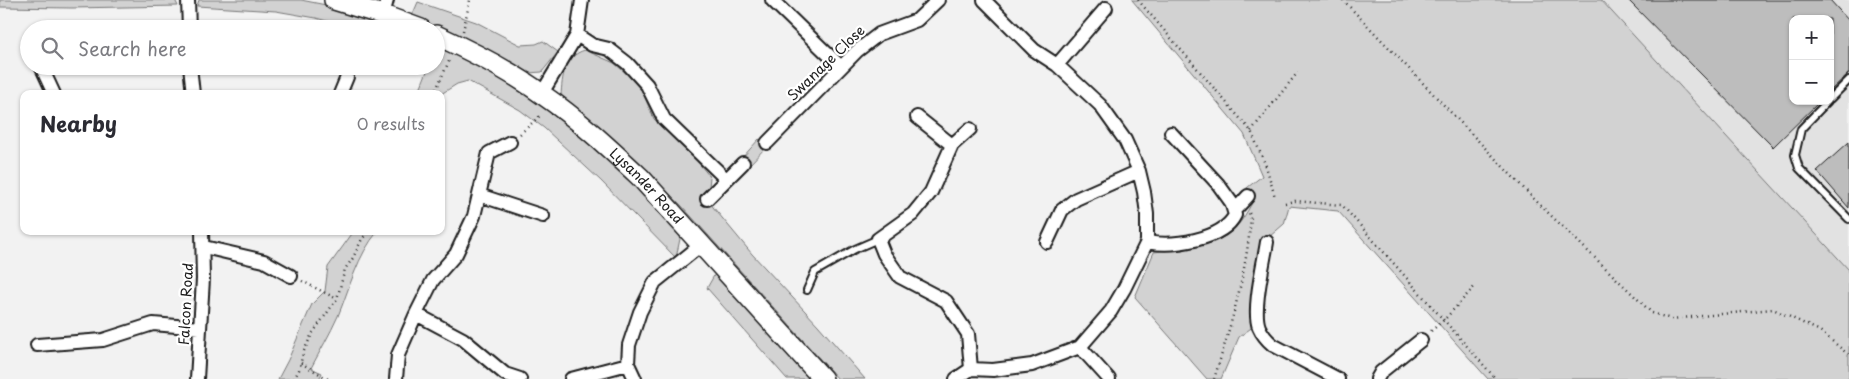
<!DOCTYPE html>
<html lang="en">
<head>
<meta charset="utf-8">
<style>
	:root { --surface:#fff; --page:#f7f7f7; --text:#2b2b33; --muted:#7c7c81; --line:#e1e1e2 }
	body { margin:0; font-family:"Playpen Sans",sans-serif; background:var(--page); color:var(--text) }
	.controls { position:absolute; right:15px; top:15px; display:grid; overflow:hidden; border-radius:10px; box-shadow:0 1px 4px #0004 }
	.controls button { width:45px; height:45px; display:grid; place-items:center; padding:0; border:0; border-bottom:1px solid var(--line); background:var(--surface); color:var(--text); font:25px sans-serif }
	.list { margin:0; padding:0; list-style:none }
	h2 { display:flex; justify-content:space-between; align-items:center; height:65px; margin:0; padding:0 20px; font-size:21px }
	h2 small { font-size:16px; font-weight:400; color:var(--muted) }
	.icon { flex:none; width:28px; height:28px; fill:none; stroke:currentColor; stroke-width:2; stroke-linecap:round; stroke-linejoin:round }
	.map { position:relative; flex:none; width:1849px; height:379px; overflow:hidden }
	.search { position:absolute; background:var(--surface); box-shadow:0 1px 4px #0004; left:20px; top:20px; width:425px; height:55px; display:flex; align-items:center; gap:12px; box-sizing:border-box; padding:0 18px; border-radius:28px; color:var(--muted); font-size:19px }
	.panel { position:absolute; background:var(--surface); box-shadow:0 1px 4px #0004; left:20px; top:90px; width:425px; height:145px; border-radius:10px }
	.map>svg:first-child { display:block }
</style>
</head>
<body>
<div class="map">
<svg width="1849" height="379" viewBox="0 0 1849 379">
	<rect width="100%" height="100%" fill="#f2f2f2"/>
	<filter id="ink" filterUnits="userSpaceOnUse"><feTurbulence type="fractalNoise" baseFrequency=".02" numOctaves="2"/><feDisplacementMap in="SourceGraphic" scale="10" xChannelSelector="R" yChannelSelector="G"/><feConvolveMatrix kernelMatrix="1 2 1 2 8 2 1 2 1" color-interpolation-filters="sRGB"/></filter>
	<g filter="url(#ink)">
		<!-- built -->
		<path fill="#e2e2e2" fill-rule="evenodd" d="M1601,0H1849V270L1712,122ZM1793,19H1830V101H1793Z"/>
		<!-- green -->
		<path fill="#d2d2d2" stroke="#777" d="M0,0H175L178,6L72,8L0,7Z
			M199,0H301L326,5L370,18L399,29H355L316,18L276,11L197,6Z
			M1132,0H1601L1849,270V379H1488L1338,211L1289,206L1284,224L1269,237L1258,323L1239,337L1221,379H1207L1135,297L1154,252C1177,249 1207,248 1227,235C1239,227 1246,214 1253,201L1243,191L1262,176L1244,134Z
			M418,2L476,22L520,45L536,44L543,41L558,52L542,72L528,73L497,56L412,16Z
			M436,44L477,63L538,101L602,152L681,234L676,258L601,181L544,128L520,110L468,81L457,84L441,94H418L429,66H436Z
			M585,50L614,63L639,84L654,119L684,145L710,177L708,197L713,207L752,254L818,325L865,379H838L681,205L625,151L561,96C562,77 564,56 585,50Z
			M759,139L767,146L749,165L742,158Z
			M354,231H378C357,256 350,287 338,316C330,334 320,351 311,368L322,373L319,379H278L288,360L312,304L325,291L328,267Z
			M716,272L812,379H787L707,288Z"/>
		<!-- building -->
		<path fill="#bdbdbd" stroke="#1c1c1c" d="M1628,0H1830L1849,21V73L1830,91V19H1793V101H1820L1773,147Z
			M1849,142V208L1817,171Z"/>
		<g fill="none" stroke-linecap="round" stroke-linejoin="round">
			<defs>
				<path id="lane" d="M1830,99L1849,80
					M1828,101L1801,129L1795,155L1799,168L1849,219
					M807,290L815,272L855,249L878,239"/>
				<path id="street" d="M188,0L189,29
					M772,0L841,67
					M383,15L387,0
					M577,35L592,45L609,49L627,63L647,85L664,119L726,179
					M1057,65L1106,8
					M41,66L54,94
					M190,66L193,94
					M542,93L577,35L582,0
					M340,94L347,77
					M917,117L952,145
					M970,129L952,145L931,192L913,214L878,239L884,254L900,277L946,301L968,334L971,369
					M767,143L857,51L879,34L917,20L938,0
					M479,195L543,216
					M707,199L743,163
					M1234,211L1248,196
					M1047,242L1062,210L1076,199L1139,171
					M1147,242C1172,247 1223,240 1235,215L1231,202L1218,184L1171,133
					M1267,242C1264,262 1252,310 1259,327C1262,334 1267,340 1273,345L1338,379
					M204,247L264,261L291,276
					M416,314L463,339L505,374L520,379
					M37,345L103,340L153,324L200,328
					M1080,347L1109,379
					M197,379L203,279L202,231
					M396,379L398,355L416,314L433,280L456,254L474,216L489,153L510,142
					M571,379L628,364
					M635,379L628,364L629,345L640,312L655,282L701,245
					M956,379L971,369L993,370L1032,365L1080,347L1111,311L1124,289L1147,242V214L1144,192L1139,171L1125,140L1100,105L1057,65L1034,50L984,0
					M1377,379L1381,372L1421,340"/>
				<g id="secondary">
					<path d="M334,0L383,15L421,29"/>
					<path id="s1" d="M436,35C473,52 511,71 543,95C578,119 609,148 640,177L823,379"/>
				</g>
			</defs>
			<!-- lane casing -->
			<use href="#lane" stroke="#1c1c1c" stroke-width="10"/>
			<!-- street casing -->
			<use href="#street" stroke="#1c1c1c" stroke-width="16"/>
			<!-- secondary casing -->
			<use href="#secondary" stroke="#1c1c1c" stroke-width="22"/>
			<!-- path -->
			<path stroke="#1c1c1c" stroke-width="2.5" stroke-dasharray="1 4" stroke-linecap="butt" d="M1138,0L1251,131L1266,166L1275,197
				M1343,0L1535,200L1652,313L1671,319L1773,309L1820,331L1849,355
				M463,31L470,0
				M434,94L450,59
				M1251,131L1298,72
				M520,134L542,114
				M1285,203L1295,201L1342,205L1496,379
				M302,281L337,299
				M1431,331L1444,320L1476,285
				M301,363L328,379
				M294,379L299,370L303,353L312,334L337,299L345,269L353,258L362,239L369,231
				M1214,379C1231,325 1247,272 1251,216L1249,213"/>
			<!-- lane -->
			<use href="#lane" stroke="#fff" stroke-width="6"/>
			<!-- street -->
			<use href="#street" stroke="#fff" stroke-width="12"/>
			<!-- secondary -->
			<use href="#secondary" stroke="#fff" stroke-width="19"/>
		</g>
	</g>
	<g text-anchor="middle" stroke-width="4.5" stroke-linejoin="round" paint-order="stroke">
		<!-- street labels -->
		<g font-size="14" fill="#1c1c1c" stroke="#fff">
			<text transform="translate(826 63) rotate(-44)" y="5">Swanage Close</text>
			<text dy="5" stroke="none"><textPath href="#s1" startOffset="261">Lysander Road</textPath></text>
			<text transform="translate(186 304) rotate(-87)" y="5">Falcon Road</text>
		</g>
	</g>
</svg>
<div class="controls">
<button>+</button>
<button>−</button>
</div>
<div class="search"><svg class="icon" aria-label="search" viewBox="0 0 24 24"><circle cx="10" cy="10" r="6"/><path d="M15 15l6 6"/></svg>Search here</div>
<section class="panel">
<h2>Nearby<small>0 results</small></h2>
<ul class="list">
</ul>
</section>
</div>
</body>
</html>
